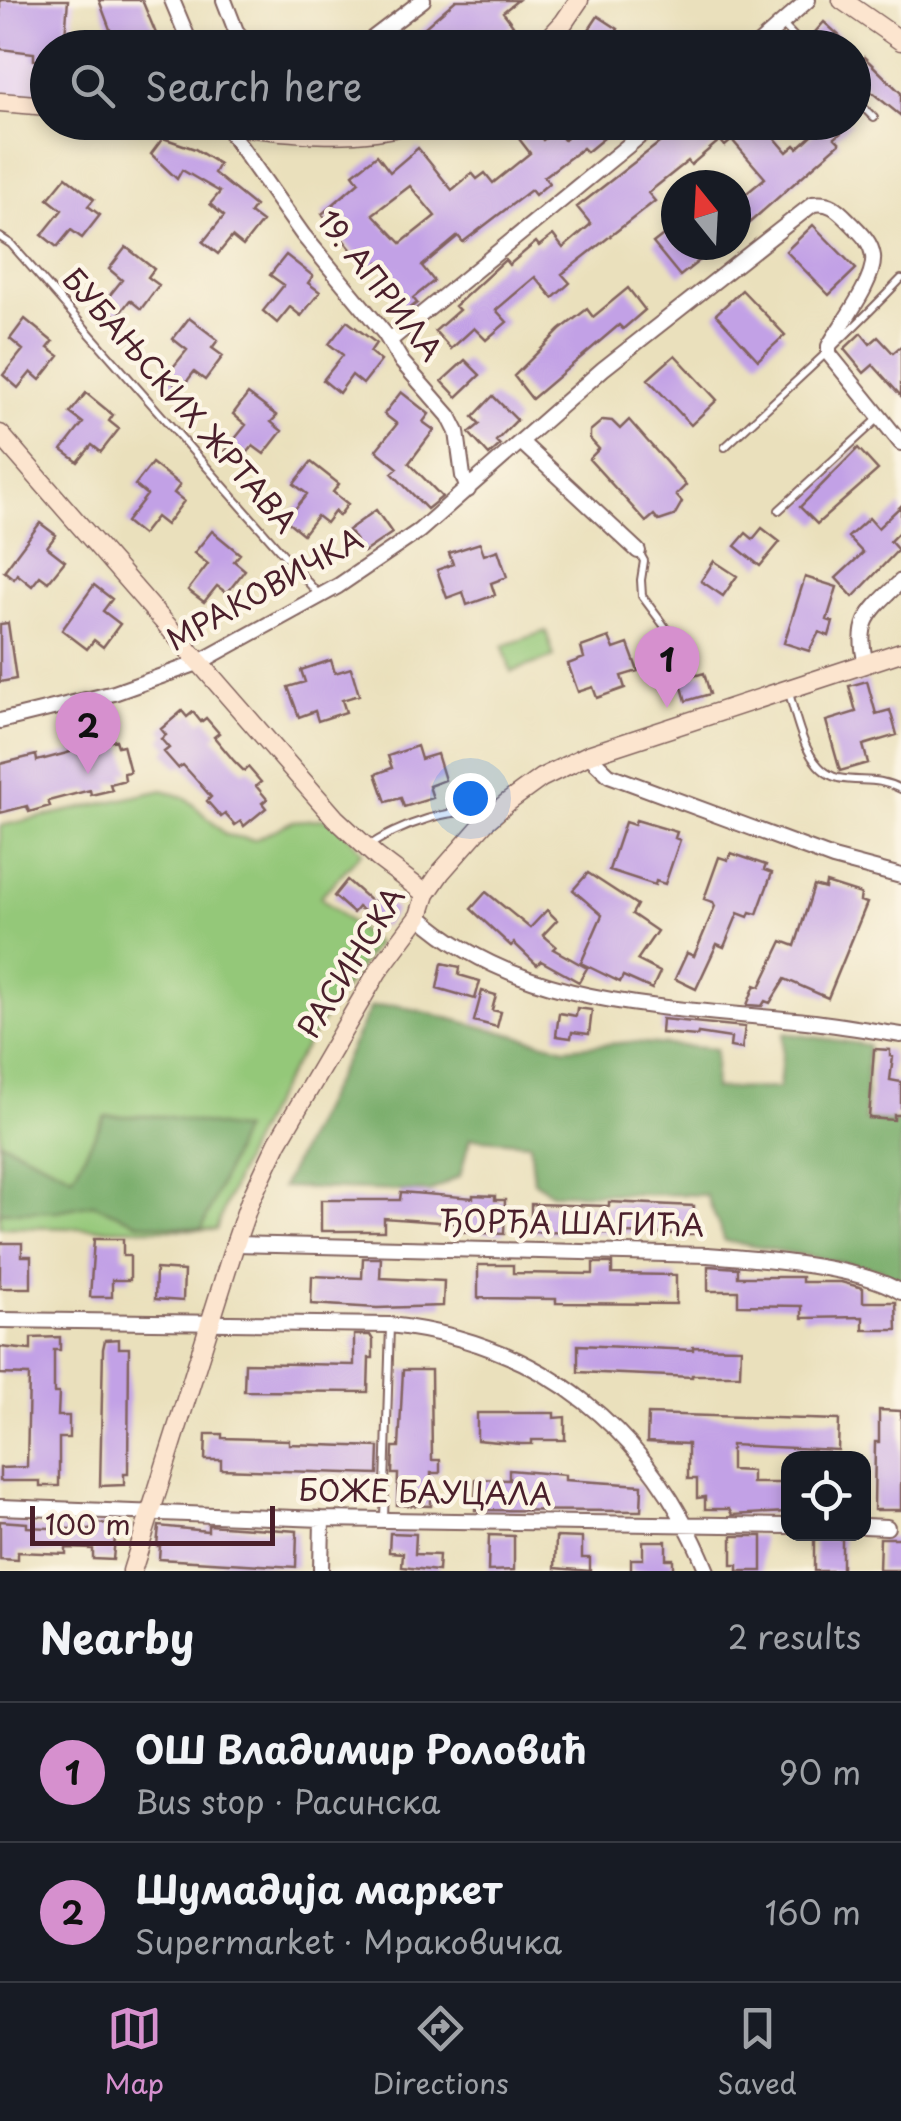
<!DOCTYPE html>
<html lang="en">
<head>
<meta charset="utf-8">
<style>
	:root { --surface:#171b24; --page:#242831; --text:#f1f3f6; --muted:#9ea1a6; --line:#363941; --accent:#d690ce }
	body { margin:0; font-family:"Playpen Sans",sans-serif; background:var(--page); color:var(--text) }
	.controls { position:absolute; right:30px; bottom:30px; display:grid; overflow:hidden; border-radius:20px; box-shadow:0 5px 15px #0003 }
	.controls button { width:90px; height:90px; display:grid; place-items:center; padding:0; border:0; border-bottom:2px solid var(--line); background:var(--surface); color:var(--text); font:50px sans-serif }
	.compass { position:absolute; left:661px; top:170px; width:90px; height:90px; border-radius:50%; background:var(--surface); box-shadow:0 5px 15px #0003; rotate:342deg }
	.scale { position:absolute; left:30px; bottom:25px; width:245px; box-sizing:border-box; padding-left:10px; border:5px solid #4a1f2b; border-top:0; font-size:28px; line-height:35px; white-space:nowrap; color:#4a1f2b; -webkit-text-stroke:8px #fcf5e5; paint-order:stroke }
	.you { position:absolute; left:470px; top:798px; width:35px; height:35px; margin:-25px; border:8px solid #fff; border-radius:50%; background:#1a73e8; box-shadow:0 0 0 15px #1a73e833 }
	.badge { display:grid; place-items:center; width:65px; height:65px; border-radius:50%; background:var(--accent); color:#111; font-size:32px; font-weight:700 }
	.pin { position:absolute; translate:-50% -82px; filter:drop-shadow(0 2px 5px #0008) }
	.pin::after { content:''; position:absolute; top:52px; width:35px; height:30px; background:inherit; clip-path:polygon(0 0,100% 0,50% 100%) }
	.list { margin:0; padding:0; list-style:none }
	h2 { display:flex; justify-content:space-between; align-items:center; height:130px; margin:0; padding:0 40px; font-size:42px }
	h2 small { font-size:32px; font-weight:400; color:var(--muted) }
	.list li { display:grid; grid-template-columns:65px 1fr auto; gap:30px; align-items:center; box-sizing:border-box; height:140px; padding:0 40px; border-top:2px solid var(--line) }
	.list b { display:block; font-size:38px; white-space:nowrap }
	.list p { margin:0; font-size:32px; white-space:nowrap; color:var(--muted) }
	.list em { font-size:32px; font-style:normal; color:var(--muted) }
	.icon { flex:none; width:55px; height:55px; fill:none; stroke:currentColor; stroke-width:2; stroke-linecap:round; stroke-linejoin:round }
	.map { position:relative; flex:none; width:901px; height:1571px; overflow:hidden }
	.search { position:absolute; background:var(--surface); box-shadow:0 5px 15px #0003; left:30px; right:30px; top:30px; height:110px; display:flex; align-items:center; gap:25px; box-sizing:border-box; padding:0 35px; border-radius:55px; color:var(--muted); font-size:38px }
	.sheet { height:410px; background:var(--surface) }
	nav { display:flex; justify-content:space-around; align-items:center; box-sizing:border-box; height:140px; border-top:2px solid var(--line); background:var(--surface); font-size:28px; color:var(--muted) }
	nav a { display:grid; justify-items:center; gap:5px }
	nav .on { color:var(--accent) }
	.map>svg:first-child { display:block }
</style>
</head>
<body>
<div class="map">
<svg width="901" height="1571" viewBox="0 0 901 1571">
	<rect width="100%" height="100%" fill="#fcf5e5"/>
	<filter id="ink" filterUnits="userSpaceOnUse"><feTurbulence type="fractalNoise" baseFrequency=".01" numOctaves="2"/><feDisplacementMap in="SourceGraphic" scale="20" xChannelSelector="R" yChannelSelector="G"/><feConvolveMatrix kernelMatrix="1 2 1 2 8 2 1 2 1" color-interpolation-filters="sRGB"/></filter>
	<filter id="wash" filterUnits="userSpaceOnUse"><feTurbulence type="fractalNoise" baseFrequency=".0048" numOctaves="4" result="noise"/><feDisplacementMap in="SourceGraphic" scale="40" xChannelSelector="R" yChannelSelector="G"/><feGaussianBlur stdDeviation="2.25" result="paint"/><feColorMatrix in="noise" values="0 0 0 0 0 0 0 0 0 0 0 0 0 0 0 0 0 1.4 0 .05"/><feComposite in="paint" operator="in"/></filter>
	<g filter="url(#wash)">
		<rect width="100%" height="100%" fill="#eae0bc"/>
		<!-- built -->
		<path fill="#e6d2f0" d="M0,0H75L72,47L48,48L47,97L0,93Z"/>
		<!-- green -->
		<path fill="#94c879" stroke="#6f7452" stroke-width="2.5" d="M546,631L554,657L511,672L503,646Z
			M163,790L186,798L226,835L254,840L293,821L335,818L362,852L320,897L376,944C329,1009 282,1076 248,1150C236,1176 226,1203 216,1230L0,1227V826Z"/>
		<!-- forest -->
		<path fill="#77ac69" stroke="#60664a" stroke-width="2.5" d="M396,1005L565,1048L631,1042L716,1049L714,1089L779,1088L784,1033L868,1045L865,1120L901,1123V1288L882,1270L725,1241L706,1195L551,1193L534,1181L530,1143L470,1138L460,1176L429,1192L282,1187L371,1007Z
			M105,1116H163L242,1130L202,1229L139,1223L93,1204L57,1211L0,1212V1141L73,1176Z"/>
		<g id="blocks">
			<!-- building -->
			<path fill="#c2a1e6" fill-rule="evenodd" d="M0,0H68L64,48H48V62L34,60V53L0,49Z
				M99,0H142L162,48H117Z
				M456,0H518L503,12L513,25L495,40L502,48H485L472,32L453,48H401Z
				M598,16L618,29L606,48H557L575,31L582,40Z
				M824,22L834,31L853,48H816L808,40Z
				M864,57L901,93V116L854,78V68Z
				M506,122H529L543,140L556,130L564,140L584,122H609L599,131L604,138L587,152L583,148L544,177L549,183L535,195L531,190L463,242L458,236L422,266L434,281L413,298L417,303L406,311L388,289L395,283L379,262L369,271L322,214L359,182L353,174L377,155L390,172L418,148L452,190L472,173L477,179L485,173L493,183L530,153ZM410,186L435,216L401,243L373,214Z
				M686,122H761L787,152L795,145L798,148L826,122H853L835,138L840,143L748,224L736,210V202L765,178L732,140L725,146L720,140L691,165L688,161L648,193L655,201L562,274L570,283L553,298L535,277L496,310L507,322L486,340L474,328L451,349L435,331L459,310L455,306L505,260L509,265L536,242L539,246L553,235L563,248L591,224L577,207Z
				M163,138L195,149L219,164L214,173L255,206L250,213L262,222L243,246L232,237L218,254L203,242L224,216L210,204L220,192L182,170L177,179L151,154Z
				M66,177L94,199L88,206L100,215L82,238L71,230L57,247L42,235L62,210L48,199Z
				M676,225V245H719L680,276L653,243Z
				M813,225L856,269L829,295L786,251Z
				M126,247L154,269L148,277L159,285L141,309L130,300L117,317L102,305L122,280L109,269Z
				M286,255L313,276L308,283L320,292L301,316L290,307L277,323L263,311L284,285L270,275Z
				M628,288L645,310L623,329L619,325L532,399L514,376L560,330L587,309L593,317Z
				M742,290L785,335L758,360L716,314Z
				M189,318L218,340L212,348L223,356L205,380L194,372L181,389L165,377L187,350L173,339Z
				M25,319L53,342L48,348L59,356L40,380L31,372L18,388L3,375L23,350L10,339Z
				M347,321L376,343L370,352L381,361L363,384L352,375L339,393L323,380L343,355L329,344Z
				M861,333L870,344L878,337L893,353L901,346V396L873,365L864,373L844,349Z
				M675,355L717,400L691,425L648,379Z
				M465,360L480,375L457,397L442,381Z
				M401,392L429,414L423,422L434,430L409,463L442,497L427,509L392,473L398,468L376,450L397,424L384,414Z
				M86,393L113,415L109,421L119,429L101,452L92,445L78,462L62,450L83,423L70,413Z
				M248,394L277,416L271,422L282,431L264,454L253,446L240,462L225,451L246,425L233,414Z
				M493,396L517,420L496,441L500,445L489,455L469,433L480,424L473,417Z
				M603,420L612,421L620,429L629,420L686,485L676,495L682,502L674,516L659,521L654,515L646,522L589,459L599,449L590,439V431Z
				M858,448L878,470L817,524L800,507Z
				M311,462L339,484L333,492L348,504L339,516L335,511L326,523L317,516L303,534L286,520L307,494L294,484Z
				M152,463L180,485L174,493L184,501L166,525L156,517L142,535L126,522L147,495L135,485Z
				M901,506V530L890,541L898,550L853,597L836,578L863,553L848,537L869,518L878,528Z
				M376,510L392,533L364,552L348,530Z
				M40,523L56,535L47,547L65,561L48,582L40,576L32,586L17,574L14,579L4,571Z
				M762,528L780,542L760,566L735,546L746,533L753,539Z
				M212,531L240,554L234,561L245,570L227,593L217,586L204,602L188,590L208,564L194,553Z
				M480,543L484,555L498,550L507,577L491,583L495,595L467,605L463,592L447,598L437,570L453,564L449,553Z
				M714,561L737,576L723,596L701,581Z
				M805,577L837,587L827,620L833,622L829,636L819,632L809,651L784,643Z
				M94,585L112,599L103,611L120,624L103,647L94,640L87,649L62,630Z
				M8,623L16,679L0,682V624Z
				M609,637L614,649L628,644L638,671L621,676L625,688L597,698L593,687L578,692L568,664L584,658L581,647Z
				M331,660L335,673L351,668L359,695L342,700L346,712L318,721L315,711L299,717L288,687L305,682L301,670Z
				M704,673L710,694L686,701L680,680Z
				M867,681L876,714L890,710L897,735L863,745L868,763L840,771L826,721L856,712L849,686Z
				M182,711L187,717L193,712L201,722L206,718L219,733L214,737L234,761L244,771L248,767L261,782L256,786L267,799L262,803L266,808L244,826L241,821L235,825L225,814L221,817L207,801L211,797L193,776L183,765L178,768L164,752L169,748L161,739L166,735L161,729Z
				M98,738L99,744L116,740L118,746L123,745L130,772L124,773L125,780L110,784L112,790L91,795L90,790L48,801L50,806L29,812L27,806L0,813V764L36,755L37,761L67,753L80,749L79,743Z
				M417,746L421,759L437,754L445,780L429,786L433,798L404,807L401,798L386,802L376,774L392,768L388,756Z
				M636,820L677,832L675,838L680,840L665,884L656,881L655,885L609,870L625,822L634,825Z
				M731,853L766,865L764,870L772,873L757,914L750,912L748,917L738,913L724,947L717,944L696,989L675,979L687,953L694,956L715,906L713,902L704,899L719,857L728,860Z
				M588,873L637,905L632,914L657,931L637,960L660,972L652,989L623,976L620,982L581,963L602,915L573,890Z
				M347,880L373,903L378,896L396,910L383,927L358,907L353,913L334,896Z
				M826,883L861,894L860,901L867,903L828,998L785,979L770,1003L765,1001L762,1006L747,1005L755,985L760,987L782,941L795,946L814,886L825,889Z
				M486,892L530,928L547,910L557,920L543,935L556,946L553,949L587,968L579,982L541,961L537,965L514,943L511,946L471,909Z
				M442,963L460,967L459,975L480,981L475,999L437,988Z
				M482,991L496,995L492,1010L501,1012L497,1027L474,1021Z
				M577,1008L592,1010L589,1034L572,1032L571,1038L556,1036L559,1013L576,1016Z
				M662,1019L745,1027L742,1049L730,1047L731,1038L698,1033L697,1036L661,1033Z
				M874,1049L890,1050V1056L893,1057L890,1080L901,1082V1115H894V1120L869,1118Z
				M401,1192L473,1198V1195L495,1196V1200H505L504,1234L464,1232L465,1224L384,1218V1231H321V1200H400Z
				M609,1202L694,1206L693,1234L531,1232V1204L609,1206Z
				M94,1239H123V1256H130V1280H112V1297H90Z
				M0,1243H22V1256H31V1288H0Z
				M363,1258H381L380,1278L444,1281L443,1306L377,1308L311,1304L312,1276L362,1278Z
				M593,1263H612V1274L676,1275V1304L556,1303V1299L478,1298V1265H513V1273L593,1274Z
				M708,1266L738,1268V1277H802V1282H841L863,1288V1302H896L897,1330H863V1317L802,1318V1306L738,1305V1291H708Z
				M156,1269L184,1271L183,1301L155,1299Z
				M354,1335H370L373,1340V1358H369L368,1392L244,1391L245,1363L354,1365Z
				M60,1337V1350H54V1393H59L58,1416H69V1438H59V1486H40V1481H0V1468L27,1467L29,1375L0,1374V1347L31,1350V1338Z
				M119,1339V1348H129L128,1474H124V1485L100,1486L103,1349L105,1340Z
				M578,1345L693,1350V1347L741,1348L740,1375H692V1377L578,1372Z
				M403,1370H431L432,1460H440V1473H431V1506L397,1505L398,1474H392L393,1447H399Z
				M879,1410L901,1411V1510H874L875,1442H879Z
				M477,1413H554V1418L565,1417V1440H532V1444H521L477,1440Z
				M648,1414L839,1420L838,1450L731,1445V1470L752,1471V1483H783V1487H788L786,1512L732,1515L729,1509H705V1497L697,1498V1479H688V1444L647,1442Z
				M206,1434H222V1438L289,1440V1444L379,1447L378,1474L221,1469V1460H205Z
				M509,1470L565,1475V1480L642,1485L641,1511L475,1510L476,1479L509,1480Z
				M0,1521L27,1523V1527L95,1530V1523L116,1525L113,1560L93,1559V1549L66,1548V1554L18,1552V1560L0,1559Z
				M208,1525L297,1531L296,1567L159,1559L160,1546H157L159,1526L208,1531Z
				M390,1533L416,1534L415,1554L439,1555L438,1571L402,1567L403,1553L389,1552Z
				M489,1535L514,1536V1570L488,1571Z
				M732,1536H762V1571H738V1565H732Z
				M556,1537L582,1538V1558H590V1571L555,1568Z
				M842,1538V1571H814V1539Z
				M880,1538H901V1570H879Z
				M643,1541H666V1559H673V1571H631V1559H643Z"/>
		</g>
	</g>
	<g filter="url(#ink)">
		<use href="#blocks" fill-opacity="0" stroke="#82635e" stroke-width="2.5"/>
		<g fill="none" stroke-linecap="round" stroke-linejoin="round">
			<defs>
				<path id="lane" d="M783,25L805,48
					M854,98L874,118
					M0,237L11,244L320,596
					M725,447C785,391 845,338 901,279
					M779,510L878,419
					M639,552L644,561L641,580L642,596L674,639L685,672
					M788,689C796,716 805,770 838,778C862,783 876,776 901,789
					M369,846C392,829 462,800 487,818
					M384,1518L390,1326"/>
				<path id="street" d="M172,0L192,48
					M224,0L236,31L250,48
					M360,48L423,0
					M754,48L808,0
					M223,122L303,235L385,334L402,362L449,416L457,432L463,476L468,490
					M389,341L657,122
					M522,443L638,551
					M866,663C854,620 872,610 901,581
					M0,721L114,693L198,663L338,586L419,531L603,369L813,204C832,201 839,211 852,224C861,233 871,242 873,256C876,280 841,324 829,346V354L901,443
					M588,755L609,775L833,858L901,876
					M419,916C520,1007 667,1007 795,1020C831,1023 866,1030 901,1035
					M235,1244L708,1255C759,1259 860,1266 901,1292
					M0,1320L390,1325C542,1342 650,1430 707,1571
					M0,1507L322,1519L788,1526
					M864,1526L887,1527
					M321,1571L322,1519"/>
				<path id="secondary" d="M842,0L901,41
					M540,48L564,22L579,0
					M0,102L48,106
					M202,122C274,130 347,144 417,122
					M0,434L335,818L377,857L426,894
					M132,1571L235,1244L250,1201L278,1142L378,971L419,916L426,894L441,872L485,822L508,802L541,778L588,755L901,652"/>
			</defs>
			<!-- lane casing -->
			<use href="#lane" stroke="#82635e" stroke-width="10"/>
			<!-- street casing -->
			<use href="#street" stroke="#82635e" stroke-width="18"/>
			<!-- secondary casing -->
			<use href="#secondary" stroke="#82635e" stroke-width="21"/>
			<!-- lane -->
			<use href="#lane" stroke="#fff" stroke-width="6"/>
			<!-- street -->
			<use href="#street" stroke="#fff" stroke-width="14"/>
			<!-- secondary -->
			<use href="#secondary" stroke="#fce5cf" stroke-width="18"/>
		</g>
	</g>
	<g text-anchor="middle" stroke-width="9" stroke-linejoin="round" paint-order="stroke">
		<!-- street labels -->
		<g font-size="30" fill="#4a1f2b" stroke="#fcf5e5">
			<text transform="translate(379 286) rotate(52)" y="10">19. АПРИЛА</text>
			<text transform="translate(179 401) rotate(49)" y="10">БУБАЊСКИХ ЖРТАВА</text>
			<text transform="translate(265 590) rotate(-29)" y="10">МРАКОВИЧКА</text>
			<text transform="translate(352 963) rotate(-58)" y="10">РАСИНСКА</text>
			<text transform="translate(572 1224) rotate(1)" y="10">ЂОРЂА ШАГИЋА</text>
			<text transform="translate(425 1493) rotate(1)" y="10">БОЖЕ БАУЦАЛА</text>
		</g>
	</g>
</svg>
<div class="controls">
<button><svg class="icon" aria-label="locate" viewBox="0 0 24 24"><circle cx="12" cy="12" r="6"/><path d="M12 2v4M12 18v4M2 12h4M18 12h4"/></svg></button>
</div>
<svg class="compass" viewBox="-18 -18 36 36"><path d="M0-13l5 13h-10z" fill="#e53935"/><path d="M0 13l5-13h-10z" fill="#9ea1a6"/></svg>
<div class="scale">100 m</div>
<div class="you"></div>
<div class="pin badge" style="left:667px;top:708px">1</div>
<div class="pin badge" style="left:88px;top:774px">2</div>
<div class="search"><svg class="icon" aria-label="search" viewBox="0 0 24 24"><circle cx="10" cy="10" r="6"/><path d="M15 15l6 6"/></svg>Search here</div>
</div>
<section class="sheet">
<h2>Nearby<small>2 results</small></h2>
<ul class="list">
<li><span class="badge">1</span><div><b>ОШ Владимир Роловић</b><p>Bus stop · Расинска</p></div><em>90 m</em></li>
<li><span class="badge">2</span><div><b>Шумадија маркет</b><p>Supermarket · Мраковичка</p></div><em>160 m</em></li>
</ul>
</section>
<nav>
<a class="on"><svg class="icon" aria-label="map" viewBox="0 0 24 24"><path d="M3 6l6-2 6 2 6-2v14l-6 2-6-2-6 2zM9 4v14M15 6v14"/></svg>Map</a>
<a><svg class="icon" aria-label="directions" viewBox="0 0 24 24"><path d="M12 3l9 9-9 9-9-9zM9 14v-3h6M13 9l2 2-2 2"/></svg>Directions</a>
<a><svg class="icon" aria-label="saved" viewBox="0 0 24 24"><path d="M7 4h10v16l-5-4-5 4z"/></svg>Saved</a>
</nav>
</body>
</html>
